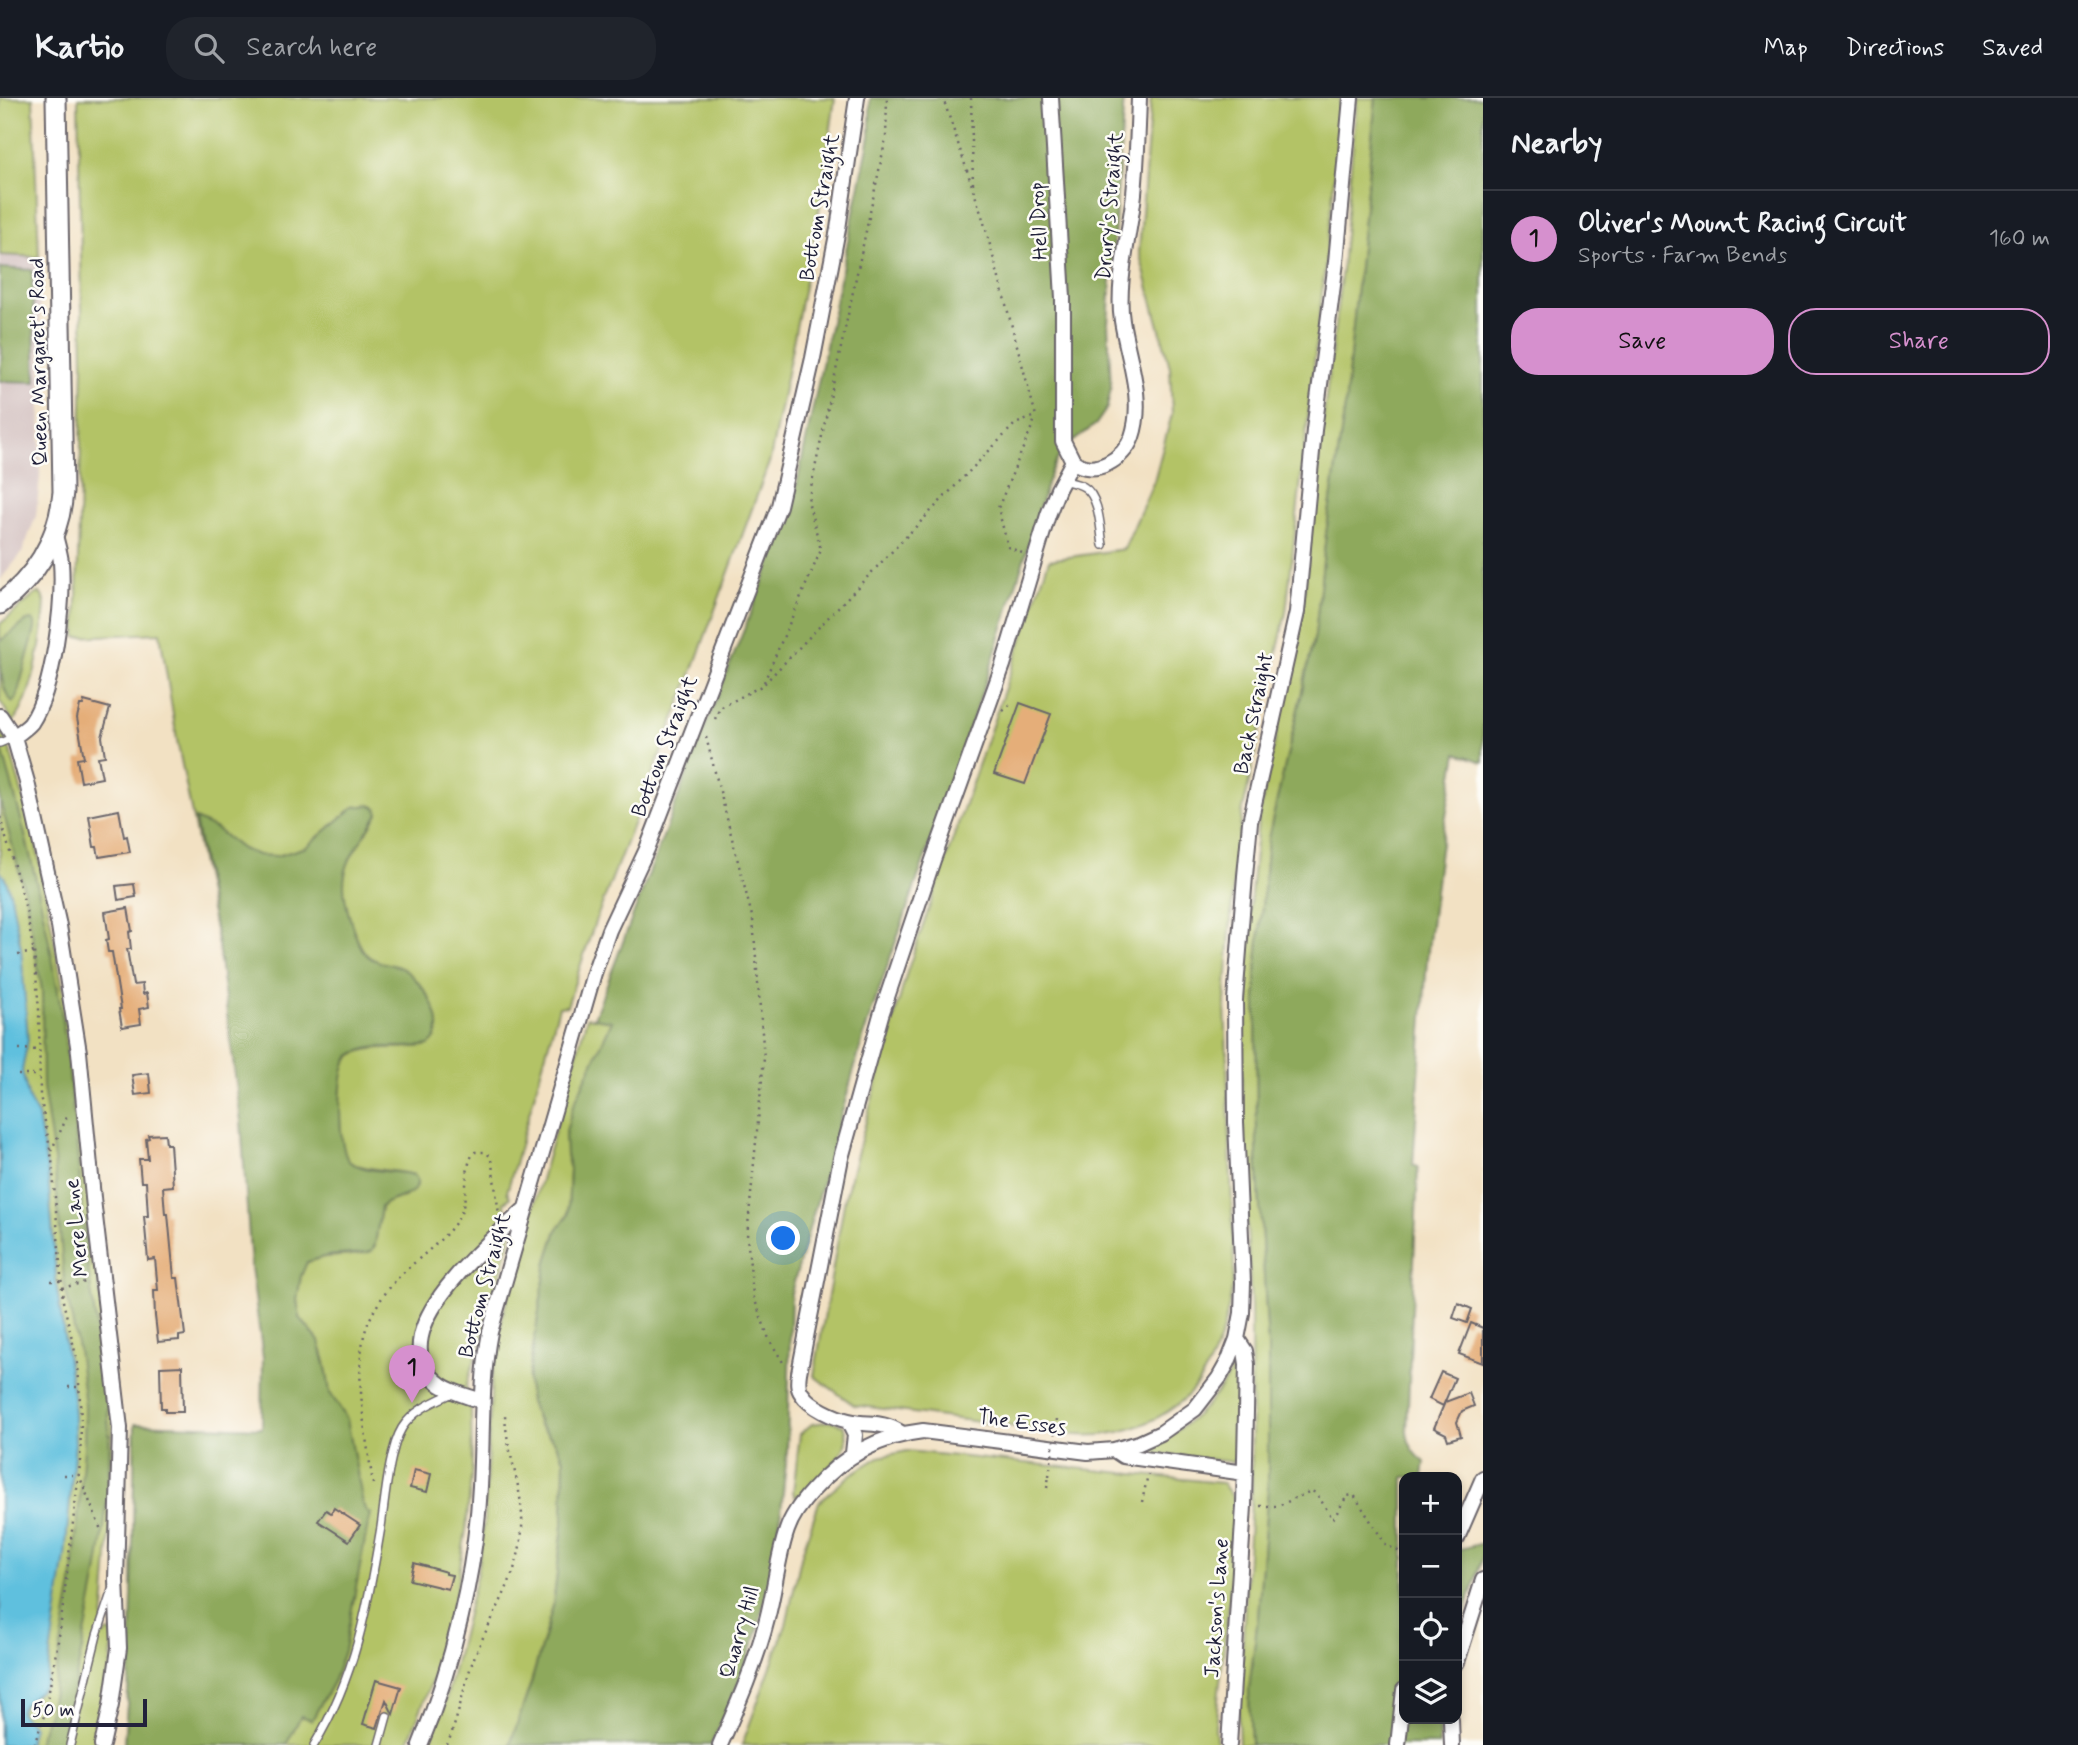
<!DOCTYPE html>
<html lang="en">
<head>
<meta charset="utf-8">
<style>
	:root { --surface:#171b24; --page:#20242c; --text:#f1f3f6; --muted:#9ea1a6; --line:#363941; --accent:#d690ce }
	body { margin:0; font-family:Mynerve,sans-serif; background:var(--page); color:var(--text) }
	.controls { position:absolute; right:21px; bottom:21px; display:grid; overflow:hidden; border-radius:14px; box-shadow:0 4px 10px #0003 }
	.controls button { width:63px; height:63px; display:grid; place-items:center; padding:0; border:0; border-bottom:2px solid var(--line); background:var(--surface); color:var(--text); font:35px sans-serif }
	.scale { position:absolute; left:21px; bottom:18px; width:126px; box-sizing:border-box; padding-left:7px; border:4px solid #22223b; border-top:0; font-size:19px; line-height:24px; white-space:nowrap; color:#22223b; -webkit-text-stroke:5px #fdfcf7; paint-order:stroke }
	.you { position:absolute; left:784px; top:1141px; width:24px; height:24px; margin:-18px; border:5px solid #fff; border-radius:50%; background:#1a73e8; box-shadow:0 0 0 10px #1a73e833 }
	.badge { display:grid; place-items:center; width:46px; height:46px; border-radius:50%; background:var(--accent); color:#111; font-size:23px; font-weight:700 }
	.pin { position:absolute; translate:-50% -58px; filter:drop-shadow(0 2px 4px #0008) }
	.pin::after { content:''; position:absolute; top:37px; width:24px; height:21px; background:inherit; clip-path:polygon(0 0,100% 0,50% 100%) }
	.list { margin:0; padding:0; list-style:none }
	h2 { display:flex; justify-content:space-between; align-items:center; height:91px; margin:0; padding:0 28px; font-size:30px }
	h2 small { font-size:23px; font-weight:400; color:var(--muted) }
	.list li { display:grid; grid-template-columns:46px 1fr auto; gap:21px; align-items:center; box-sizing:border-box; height:98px; padding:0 28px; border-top:2px solid var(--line) }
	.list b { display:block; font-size:26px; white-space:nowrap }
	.list p { margin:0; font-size:23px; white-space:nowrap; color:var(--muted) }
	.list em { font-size:23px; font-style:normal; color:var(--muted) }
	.actions { display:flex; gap:14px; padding:21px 28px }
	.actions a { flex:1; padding:16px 0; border:2px solid var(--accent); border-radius:28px; text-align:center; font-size:24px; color:var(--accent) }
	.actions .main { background:var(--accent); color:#111 }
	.icon { flex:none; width:38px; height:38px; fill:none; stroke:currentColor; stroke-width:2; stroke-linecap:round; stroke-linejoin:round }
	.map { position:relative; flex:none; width:1483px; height:1647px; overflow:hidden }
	header { display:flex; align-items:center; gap:42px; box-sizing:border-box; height:98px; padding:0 35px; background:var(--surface); border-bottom:2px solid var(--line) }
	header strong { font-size:33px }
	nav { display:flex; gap:38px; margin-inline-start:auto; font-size:24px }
	.search { width:490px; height:63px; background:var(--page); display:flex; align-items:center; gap:18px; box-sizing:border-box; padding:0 24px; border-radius:28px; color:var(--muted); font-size:26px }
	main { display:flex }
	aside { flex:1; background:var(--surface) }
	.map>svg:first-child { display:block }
</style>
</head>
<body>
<header>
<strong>Kartio</strong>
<div class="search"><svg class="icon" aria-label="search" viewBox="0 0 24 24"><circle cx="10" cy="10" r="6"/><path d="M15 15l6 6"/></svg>Search here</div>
<nav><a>Map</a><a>Directions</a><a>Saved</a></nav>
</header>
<main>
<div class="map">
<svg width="1483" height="1647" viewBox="0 0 1483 1647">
	<rect width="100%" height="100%" fill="#fdfcf7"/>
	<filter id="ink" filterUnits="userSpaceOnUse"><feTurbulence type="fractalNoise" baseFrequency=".0143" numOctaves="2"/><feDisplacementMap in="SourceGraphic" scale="14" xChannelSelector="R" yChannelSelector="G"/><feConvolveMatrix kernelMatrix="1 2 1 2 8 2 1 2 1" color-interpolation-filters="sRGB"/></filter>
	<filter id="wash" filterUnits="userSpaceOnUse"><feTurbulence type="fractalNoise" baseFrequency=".00686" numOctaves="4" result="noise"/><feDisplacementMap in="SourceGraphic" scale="28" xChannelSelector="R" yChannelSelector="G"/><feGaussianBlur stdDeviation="1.57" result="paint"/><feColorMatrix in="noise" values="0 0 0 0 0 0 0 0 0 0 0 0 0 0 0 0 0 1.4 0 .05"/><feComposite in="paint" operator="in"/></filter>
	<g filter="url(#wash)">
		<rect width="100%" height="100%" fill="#f2e1c3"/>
		<!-- industrial -->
		<path fill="#d2bfbf" d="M0,157L39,159L41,300L40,378L36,418L22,455L0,482Z"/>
		<!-- green -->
		<path fill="#b3c366" stroke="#6a7250" stroke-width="2" d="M0,0H33L39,159L0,157Z
			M78,0H835L821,102L770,362L685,593L594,827L567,908L559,909L507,1094L510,1099L504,1105L512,1133L488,1223L466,1288L471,1311L472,1369L466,1432L456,1494L433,1580L407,1647H124L131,1555L135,1326L349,1335C345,1312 339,1314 330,1297C325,1286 328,1271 324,1260C320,1243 314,1241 305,1228C292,1211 297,1185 305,1166C326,1153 354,1163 374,1150L381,1109L388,1103L405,1099L414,1077C397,1072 378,1073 361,1068C354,1067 346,1064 344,1056C339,1040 337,973 348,961C371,936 440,968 438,925L218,847L177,642L160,535L76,539L83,266Z
			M1151,0H1340L1332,106L1286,514L1242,716L1234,776L1225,904L1234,1171C1231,1205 1222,1244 1205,1274C1181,1318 1124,1341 1076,1337L854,1307L814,1278L845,1100L907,874L1049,462L1124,451L1154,383L1172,316L1170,269L1139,154Z
			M1357,0H1376L1345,309L1326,436L1315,537L1268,741L1256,876L1257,1056L1268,1248V1390L1258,1519L1249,1592L1251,1647H1239L1238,1623L1252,1389L1251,1209L1242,1025L1241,904L1258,723L1302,515L1321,339L1342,171Z
			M40,495L45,503C44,533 33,603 13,624L0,603V526L36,496Z
			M0,629L10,652L35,740L67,912L113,1309L112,1406L102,1538L108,1534L112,1535L113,1540L108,1593L98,1647H0Z
			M587,919L612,923L596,961L566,1057L570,1071L568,1117L557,1132L547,1163L528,1282L530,1304L539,1327L555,1344L564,1361L563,1427L553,1508L531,1585L510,1647H428L444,1610L477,1475L484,1424L492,1278L503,1216Z
			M1235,1269L1240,1272L1238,1354L1233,1364L1153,1355L1149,1350L1150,1348C1187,1331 1213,1306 1232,1271Z
			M832,1323L844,1328C857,1353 818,1379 802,1396L795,1399L793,1394L800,1336L812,1326Z
			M907,1353L1222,1385L1233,1399L1238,1424L1215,1629L1217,1647H742L786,1527L802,1455L819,1404L850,1377L879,1359Z"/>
		<!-- forest -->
		<path fill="#8ea95b" stroke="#58664b" stroke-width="2" d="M870,0H1124L1108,225L1111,290L1107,310L1096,326L1070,346L1058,360L1051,373L992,565L865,933L791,1195L787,1356L780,1423L771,1476L757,1535L738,1586L711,1647H510L531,1585L553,1508L563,1427L564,1361L555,1344L540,1327L530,1304L528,1282L547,1163L557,1132L568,1117L570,1071L566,1057L565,1037L573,1008L612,923L594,920L699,644L791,414L870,38Z
			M1376,0H1483V664L1457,655L1440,752L1427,861L1413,1067L1418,1069L1407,1333C1408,1346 1414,1356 1425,1364L1423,1379H1404V1621H1439V1647H1251L1249,1592L1258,1519L1268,1390V1248L1257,1056L1256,876L1268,741L1315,537L1326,436L1345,309Z
			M0,170L32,172L36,284L0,283L2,251L0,245Z
			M32,522L35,525V531L16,601L13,604C0,594 0,562 0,543L27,523Z
			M0,651H2C27,739 49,828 62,919C73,996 79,1073 86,1150C93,1226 113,1301 109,1376C104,1468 79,1557 62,1647H37L49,1615L72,1486L84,1351L85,1308L78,1251L64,1183L54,1061L43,989L42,892L25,795L0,702Z
			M370,707L377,710L378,715C366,740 344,758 344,787C344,804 355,846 368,858C377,866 392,865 403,871C422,882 454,929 429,947C406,953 370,942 349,959C337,970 337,1055 350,1064C367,1075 395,1072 414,1077L417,1081V1088C409,1102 392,1098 381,1109L375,1147L372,1153L366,1155L327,1158L307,1164L301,1178L297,1202L300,1220L319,1243L327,1274L330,1295L347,1321L363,1406L366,1413L370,1415L344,1553L334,1582L312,1622L301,1618L286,1647H124L131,1555L135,1326L262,1330L263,1260L251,1169L241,1023L218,847L195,721L215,730L242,751L258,757L277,758L306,749L354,709Z
			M1483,1445V1458L1457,1538V1452Z"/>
		<!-- water -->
		<path fill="#5fc0de" stroke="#40718c" stroke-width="2" d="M0,773L6,782L11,798L21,850L28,941L22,973L29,1002L38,1018L48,1076L57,1191L73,1297L75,1345L65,1458L46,1584C42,1596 17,1605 21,1616C24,1620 31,1624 33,1629L28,1647H0Z"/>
		<g id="blocks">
			<!-- building -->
			<path fill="#e5ae79" d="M84,603L110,610L102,639L105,658L98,659L102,680L81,684L77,661L84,660L77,620L80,607H83Z
				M1020,605L1051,616L1025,686L994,676Z
				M119,712L124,739L127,738L130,754L99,759L97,749H94L89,718Z
				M134,786L136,799L118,802L116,788Z
				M128,810L132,833L129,834L131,851H127L133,887L142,886L143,896L147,895L149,909L139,911L141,926L122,929L119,911H121L112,854H108L106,842L109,841L105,814Z
				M149,975L151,995L135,997L132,977Z
				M165,1036L166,1046H170L173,1088L163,1089L165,1116H168L174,1180H178L185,1237L179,1238V1242L158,1244L155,1218L154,1192H158L155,1161L148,1162L144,1118H148L146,1084H141L139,1061H148L146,1041L149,1040L148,1037Z
				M1458,1205L1472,1211L1467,1225L1453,1220Z
				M1471,1225L1483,1230V1265L1459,1256Z
				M182,1268L183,1314H165V1310H161L160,1269Z
				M1441,1274L1455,1280L1443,1308L1429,1301Z
				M1469,1295L1474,1308L1462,1313L1457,1324L1461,1338L1448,1342L1446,1336L1434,1330L1445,1304Z
				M414,1372L431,1376L427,1394L410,1390Z
				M334,1410L360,1427L349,1443L318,1423L326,1412L331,1415Z
				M414,1465L446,1474V1476L452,1477L448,1491L410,1482Z
				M376,1582L401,1589L393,1616L386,1602L377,1630L363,1626Z"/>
		</g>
	</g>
	<g filter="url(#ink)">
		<use href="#blocks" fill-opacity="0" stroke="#6b656b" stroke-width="2"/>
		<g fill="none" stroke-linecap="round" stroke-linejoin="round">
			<defs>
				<path id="lane" d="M1062,382C1069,384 1078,385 1084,389C1100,399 1100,431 1103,447
					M0,645L14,639
					M70,1647L97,1537L112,1492
					M314,1647C356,1578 368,1507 381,1429C385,1402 389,1351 402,1330C414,1311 436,1303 455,1294
					M379,1647L387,1618"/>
				<path id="street" d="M1051,0L1063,200V343L1073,363C1094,380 1124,361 1132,339C1145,301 1128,261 1122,223C1116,186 1130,134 1134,96C1137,64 1138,32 1139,0
					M0,618L14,639L27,684L59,828L79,954L94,1110L120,1330L116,1482L119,1550L111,1607L102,1647
					M14,639C20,634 27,630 31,625C54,591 64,504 61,464C60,455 57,446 55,437
					M481,1303C468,1298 453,1295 441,1287C372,1238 490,1145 525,1111
					M848,1323L855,1337L853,1355
					M901,1335C881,1322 870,1328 849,1323C835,1320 810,1309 802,1296C797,1290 798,1282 799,1275L841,1060L881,917L933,762L1003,567L1048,417L1058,391L1073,363
					M1114,1352L1123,1358L1245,1375
					M1457,1440L1483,1380
					M1457,1564L1483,1482
					M1451,1621L1452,1647
					M420,1647C452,1571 476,1471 480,1388C483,1336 480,1286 490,1234L594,875L609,832L647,751L779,408L813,260L838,131L857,0
					M720,1647C738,1606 756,1565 767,1521C775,1492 777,1461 787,1432C792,1417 803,1403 813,1392C843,1358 878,1338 923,1333L1088,1354L1114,1352L1139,1345L1161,1335L1195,1311L1219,1280L1228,1264L1237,1241L1242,1215L1243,1185L1236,1024L1235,902L1245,778L1250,724L1297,514L1314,332L1336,164L1351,0
					M1229,1647L1244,1408L1247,1266L1245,1253L1237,1241
					M1398,1647L1404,1592"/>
				<path id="secondary" d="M0,506C37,478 59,441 63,394L56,0"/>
			</defs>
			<!-- lane casing -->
			<use href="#lane" stroke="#6b656b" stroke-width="10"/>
			<!-- street casing -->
			<use href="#street" stroke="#6b656b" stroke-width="18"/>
			<!-- secondary casing -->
			<use href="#secondary" stroke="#6b656b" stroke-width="23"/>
			<!-- path -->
			<path stroke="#6b656b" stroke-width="2.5" stroke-dasharray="2 5" stroke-linecap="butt" d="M971,0L973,87
				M1022,455L1008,449L998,410L1036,319
				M764,584L821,452L808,403L886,40L887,0
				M1003,613L1012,605
				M715,621L720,610L763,587L1015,326L1036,318L983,121L943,0
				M706,639L753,822L764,960L747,1138L753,1197L769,1241L784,1266
				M0,719L24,803L34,854L39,912L40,997L52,1061L63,1203L78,1266L81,1324L80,1366L60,1532L45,1615L34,1647
				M18,857L34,854
				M19,951L39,952
				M18,977H39
				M51,1053L69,1015
				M51,1183H61
				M62,1190L89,1183
				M68,1289H79
				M1056,1330L1057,1321
				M64,1377H79L101,1432
				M373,1386C367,1343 355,1285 363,1242C368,1218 382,1198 397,1181C416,1161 443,1144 458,1121C470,1103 462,1066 475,1054H485L490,1058L492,1066L499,1116
				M1047,1390L1049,1378
				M1142,1404L1148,1376
				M1260,1408H1278L1311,1393L1316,1395L1333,1421L1347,1398L1354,1397L1386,1447L1404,1456
				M447,1647C459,1619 463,1589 474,1560C491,1517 520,1478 522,1430C524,1390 505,1353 505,1313"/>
			<!-- lane -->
			<use href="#lane" stroke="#fff" stroke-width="7"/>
			<!-- street -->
			<use href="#street" stroke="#fff" stroke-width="14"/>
			<!-- secondary -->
			<use href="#secondary" stroke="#fff" stroke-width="19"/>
			<!-- path-bridge -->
			<path stroke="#6b656b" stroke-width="2.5" stroke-dasharray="2 5" stroke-linecap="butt" d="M1049,1378L1056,1330"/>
		</g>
	</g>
	<g text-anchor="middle" stroke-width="5" stroke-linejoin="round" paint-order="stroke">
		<!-- street labels -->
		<g font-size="21" fill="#22223b" stroke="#fdfcf7">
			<text transform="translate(1109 108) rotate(-85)" y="7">Drury's Straight</text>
			<text transform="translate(819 109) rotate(-80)" y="7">Bottom Straight</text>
			<text transform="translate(1038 123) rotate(-93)" y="7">Hell Drop</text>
			<text transform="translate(38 264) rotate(-91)" y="7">Queen Margaret's Road</text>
			<text transform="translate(1253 615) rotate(-78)" y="7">Back Straight</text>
			<text transform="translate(664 648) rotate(-69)" y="7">Bottom Straight</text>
			<text transform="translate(76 1130) rotate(-96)" y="7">Mere Lane</text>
			<text transform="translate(484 1187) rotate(-75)" y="7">Bottom Straight</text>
			<text transform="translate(1022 1324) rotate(8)" y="7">The Esses</text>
			<text transform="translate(1216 1510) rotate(-86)" y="7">Jackson's Lane</text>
			<text transform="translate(739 1534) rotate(-74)" y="7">Quarry Hill</text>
		</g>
	</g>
</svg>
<div class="controls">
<button>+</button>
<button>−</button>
<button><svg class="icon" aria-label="locate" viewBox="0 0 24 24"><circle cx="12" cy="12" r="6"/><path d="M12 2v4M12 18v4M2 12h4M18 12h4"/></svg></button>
<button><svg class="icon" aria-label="layers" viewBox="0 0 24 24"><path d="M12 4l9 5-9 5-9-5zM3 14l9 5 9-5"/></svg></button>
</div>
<div class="scale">50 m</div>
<div class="you"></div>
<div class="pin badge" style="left:412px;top:1305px">1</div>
</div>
<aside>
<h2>Nearby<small></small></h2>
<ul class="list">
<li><span class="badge">1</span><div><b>Oliver's Mount Racing Circuit</b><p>Sports · Farm Bends</p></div><em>160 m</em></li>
</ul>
<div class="actions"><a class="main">Save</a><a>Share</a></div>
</aside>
</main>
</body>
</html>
